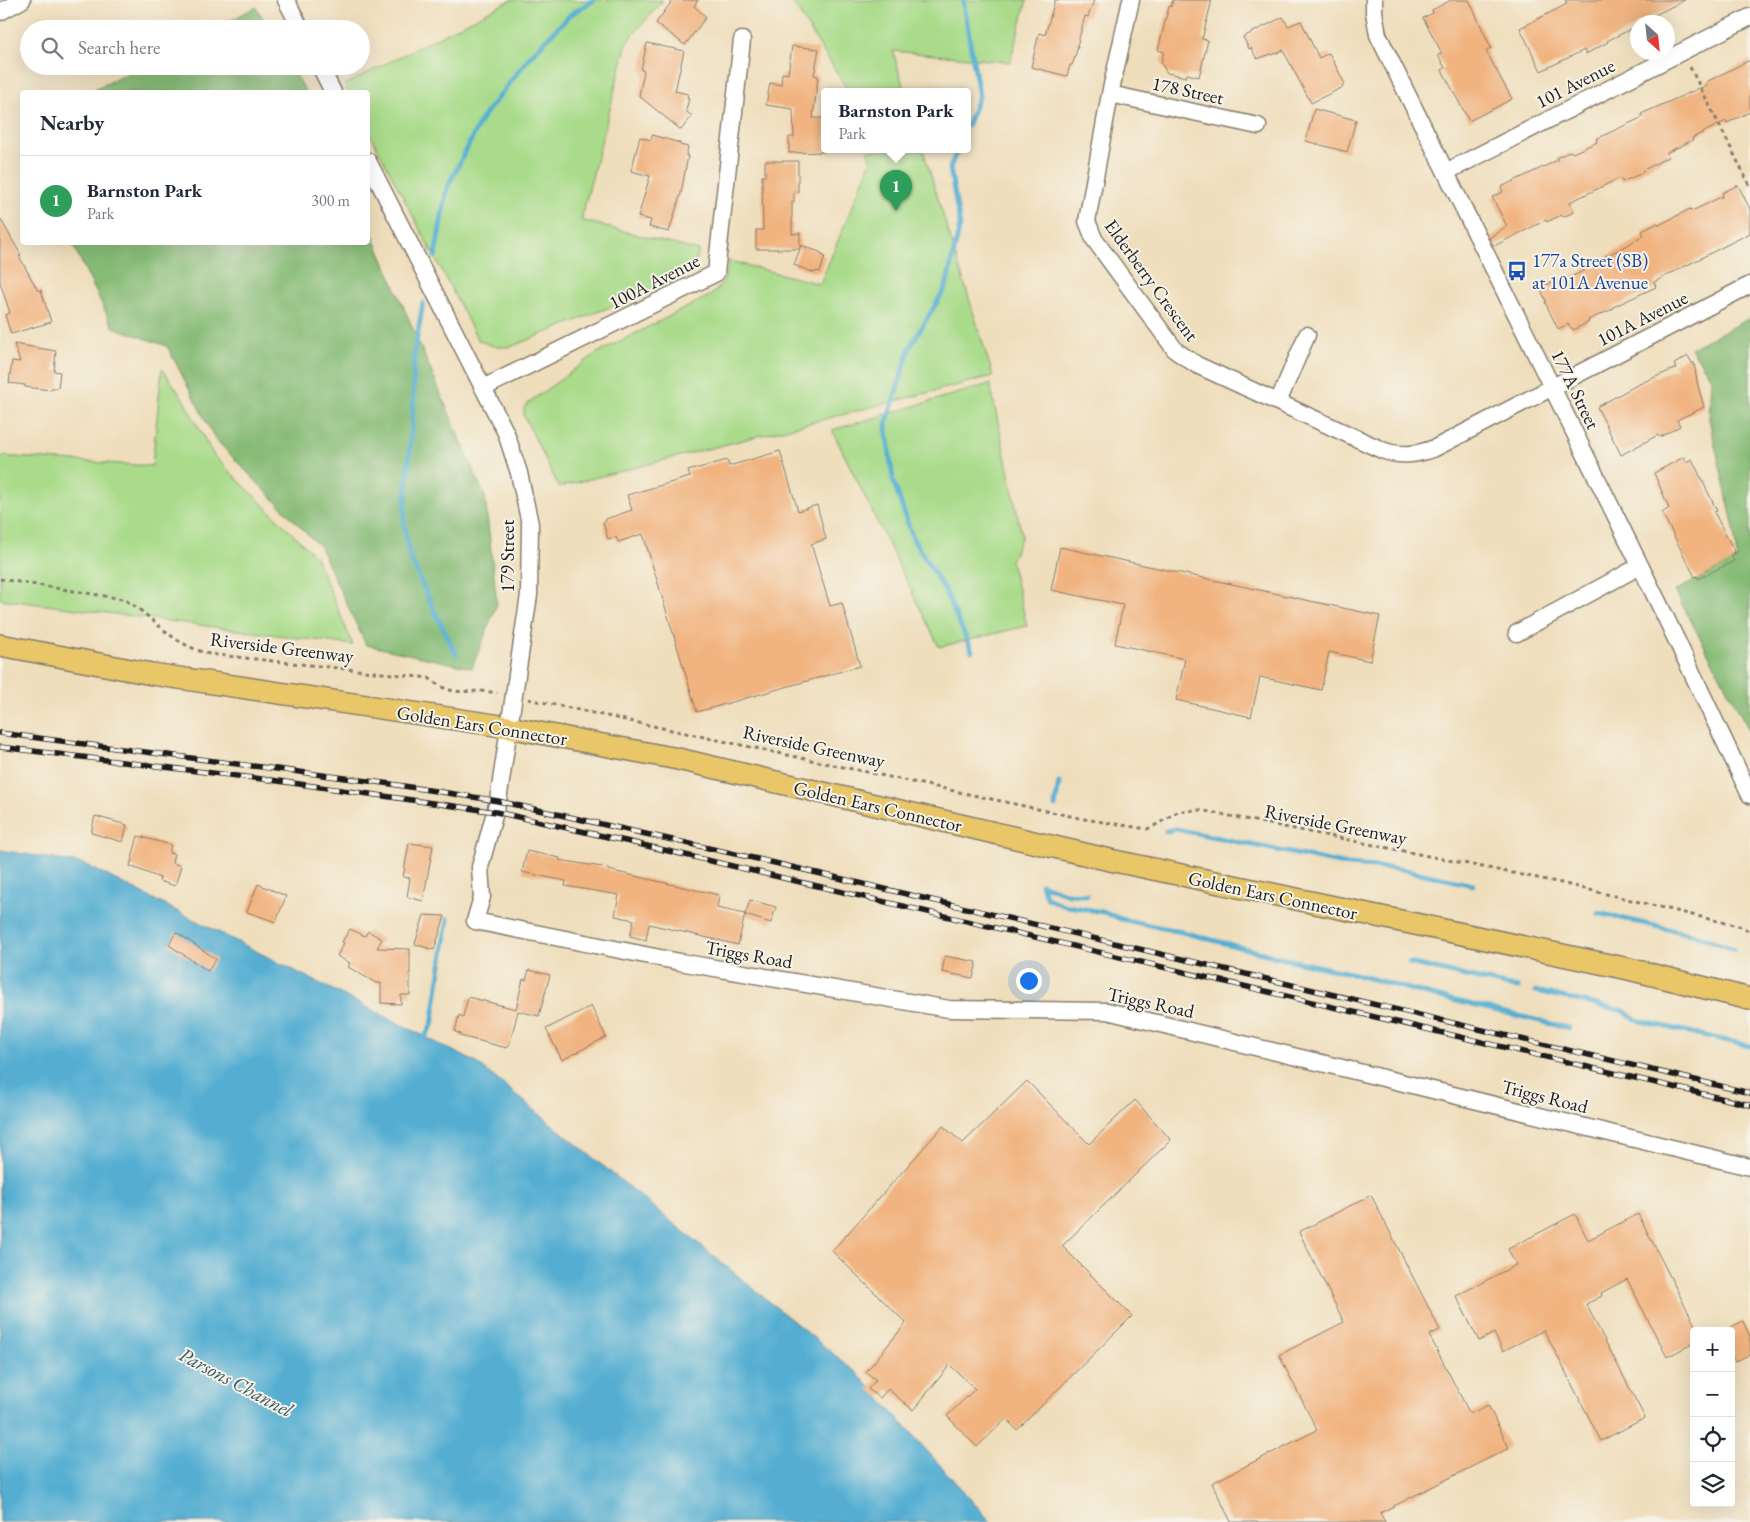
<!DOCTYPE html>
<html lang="en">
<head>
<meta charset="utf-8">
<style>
	:root { --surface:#fff; --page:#f2f2f3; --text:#1f2937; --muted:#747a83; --line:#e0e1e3; --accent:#db2777 }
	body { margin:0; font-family:"EB Garamond",serif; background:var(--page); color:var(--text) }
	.controls { position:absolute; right:15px; bottom:15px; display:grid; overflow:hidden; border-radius:5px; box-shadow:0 5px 20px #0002 }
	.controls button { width:45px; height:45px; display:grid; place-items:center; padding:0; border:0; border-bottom:1px solid var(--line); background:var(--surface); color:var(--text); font:25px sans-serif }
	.compass { position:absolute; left:1630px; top:15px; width:45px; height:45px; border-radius:50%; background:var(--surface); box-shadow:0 5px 20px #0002; rotate:153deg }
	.you { position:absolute; left:1028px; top:980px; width:18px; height:18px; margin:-12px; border:4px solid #fff; border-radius:50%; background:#1a73e8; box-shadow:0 0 0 8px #1a73e833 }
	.badge { display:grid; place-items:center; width:32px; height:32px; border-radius:50%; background:var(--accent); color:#fff; font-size:16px; font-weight:700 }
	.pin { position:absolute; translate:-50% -41px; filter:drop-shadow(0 1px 2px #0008) }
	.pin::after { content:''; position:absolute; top:26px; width:18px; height:15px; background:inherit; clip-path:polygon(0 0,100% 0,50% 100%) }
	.popup { position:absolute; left:821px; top:88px; width:150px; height:65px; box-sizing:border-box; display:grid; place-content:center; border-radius:5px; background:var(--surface); filter:drop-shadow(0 1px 4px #0005); font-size:16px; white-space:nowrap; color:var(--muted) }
	.popup b { font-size:19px; color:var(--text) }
	.popup::after { content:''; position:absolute; left:50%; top:100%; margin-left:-10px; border:10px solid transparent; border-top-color:var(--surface) }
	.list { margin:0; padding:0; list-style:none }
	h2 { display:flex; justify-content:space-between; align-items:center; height:65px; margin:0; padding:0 20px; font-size:21px }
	h2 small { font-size:16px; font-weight:400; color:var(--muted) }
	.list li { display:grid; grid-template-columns:32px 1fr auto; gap:15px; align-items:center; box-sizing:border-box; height:90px; padding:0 20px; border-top:1px solid var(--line) }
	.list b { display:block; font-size:19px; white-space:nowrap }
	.list p { margin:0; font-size:16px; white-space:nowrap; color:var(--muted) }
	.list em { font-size:16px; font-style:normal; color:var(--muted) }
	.icon { flex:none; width:28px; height:28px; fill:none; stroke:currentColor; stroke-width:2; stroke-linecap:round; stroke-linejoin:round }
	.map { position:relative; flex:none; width:1750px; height:1522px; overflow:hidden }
	.search { position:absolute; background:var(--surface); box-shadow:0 5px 20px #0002; left:20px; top:20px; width:350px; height:55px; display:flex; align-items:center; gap:12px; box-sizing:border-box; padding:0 18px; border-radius:28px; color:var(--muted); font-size:19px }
	.panel { position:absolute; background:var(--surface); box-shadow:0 5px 20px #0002; left:20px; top:90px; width:350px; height:155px; border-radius:5px }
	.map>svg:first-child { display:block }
</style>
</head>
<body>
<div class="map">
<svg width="1750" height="1522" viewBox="0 0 1750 1522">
	<rect width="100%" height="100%" fill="#f7f3e8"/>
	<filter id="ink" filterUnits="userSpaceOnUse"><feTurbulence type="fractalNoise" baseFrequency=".02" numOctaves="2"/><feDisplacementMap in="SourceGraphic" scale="10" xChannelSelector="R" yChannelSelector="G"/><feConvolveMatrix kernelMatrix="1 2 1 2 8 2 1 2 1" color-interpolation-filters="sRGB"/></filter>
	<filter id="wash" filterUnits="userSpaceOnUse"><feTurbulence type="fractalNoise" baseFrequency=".0096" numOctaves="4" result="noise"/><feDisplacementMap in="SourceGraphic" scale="20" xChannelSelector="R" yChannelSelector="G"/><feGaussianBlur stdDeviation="1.12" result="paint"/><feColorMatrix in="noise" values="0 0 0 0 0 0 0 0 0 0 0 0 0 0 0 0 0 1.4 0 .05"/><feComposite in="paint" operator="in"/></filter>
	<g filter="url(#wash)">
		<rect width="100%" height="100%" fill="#efdebc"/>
		<!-- green -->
		<path fill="#a9db8a" stroke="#627c53" d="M511,0H663L627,42L581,220L699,251C695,268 688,272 675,281L513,346C499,349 491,346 478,340L368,130V92H348L344,85Z
			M791,0H1027L1010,62L893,51L905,92H849Z
			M867,150H923L993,376L559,487L524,416V408L528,403L597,353L711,295C722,286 727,276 729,261L820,284L871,161Z
			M162,368L183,399L214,456L316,557L353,645L0,599V456L152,466Z
			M990,384L1022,536L1011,561L1027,626L939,647L832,430Z"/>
		<!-- forest -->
		<path fill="#86bb76" stroke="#516c49" d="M256,7L269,29H214Z
			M141,66H291L306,92H90Z
			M368,224L485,497L497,604L472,668L366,645L320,547L215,439L167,346L113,327L72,243L368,242Z
			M1750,318V732L1675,591L1737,559L1734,528L1709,419L1711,378L1691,348Z"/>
		<!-- water -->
		<path fill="#55aed2" stroke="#386577" d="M0,850L84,864L477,1063L858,1374L991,1522H0Z"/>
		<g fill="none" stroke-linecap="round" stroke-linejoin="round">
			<!-- stream -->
			<path stroke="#55aed2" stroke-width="5" d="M963,0L979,96L967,126
				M957,150L950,168L960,225L946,287L910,347L886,425L893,480L913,539L944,589L972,651
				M435,256L447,188L482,118L532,54L571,14L594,0
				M423,303L414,355L413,411L404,521L409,554L430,602L456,654
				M1055,806L1059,782
				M1166,831L1176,829L1348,865L1401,869L1473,885
				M1041,884L1047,898L1062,905L1103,912L1121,919L1182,932L1285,959L1354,974L1435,996L1569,1028
				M1041,884L1068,894L1087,895
				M1598,913L1699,936L1733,949
				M1409,963L1518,988
				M1536,991L1624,1011L1636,1020L1750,1046
				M422,1042L432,1025L448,919"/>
		</g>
		<g id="blocks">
			<!-- building -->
			<path fill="#f1b37f" d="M673,0H698L694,6L706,17L685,45L656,23Z
				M1055,0H1094L1088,17L1085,16L1077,46H1078L1074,60L1072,65H1070L1067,76L1031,67L1039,33L1045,35Z
				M1173,0H1212L1202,39L1208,40L1199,77L1187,74L1186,77L1167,73L1161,63L1164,52L1158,50L1169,6L1171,7Z
				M1451,0H1469L1491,48L1486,51L1512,99L1469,121L1442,70L1445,68L1438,55L1442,53L1423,18L1433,13L1432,10Z
				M1565,0H1685L1641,22H1638L1633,28L1607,41L1608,42L1586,54L1584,50L1541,71L1520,28L1567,4Z
				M1283,17L1288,26L1301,21L1319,58L1329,53L1345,84L1342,85L1343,87L1311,103L1283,50L1272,55L1271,54L1257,59L1251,48L1249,49L1243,37Z
				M647,43L684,51L675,91L688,94L687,98H689L686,111L692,116L681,130L639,96L644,71L641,70Z
				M792,46L819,49L814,75L818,76L813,118H825V152L789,153V137H794L793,109L766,105L770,83L781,85L782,73L788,74Z
				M1750,60V112L1727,123L1726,121L1692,138L1693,140L1666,153L1668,157L1642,171V173L1622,182L1620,178L1570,202L1574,212L1563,217L1561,215L1547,222L1546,220L1494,246L1489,238L1507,226L1492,197L1503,192L1501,187L1558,160L1556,158L1571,151L1573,153L1597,142L1596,139L1643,117L1641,114L1707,85L1706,82Z
				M1314,109L1356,120L1347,152L1306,141Z
				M652,135L680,143V145L688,147L686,156H688L681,193L669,232L649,227L651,220L638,217L650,176L631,171L640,137L651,140Z
				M765,161H798V192L794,191V202H792V234L800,233V248L801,245L822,253L821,255L825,256L820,272L816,271L815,273L794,265L800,249H756V230H763L762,176H765Z
				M1738,185L1750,209V233L1654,282L1656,287L1613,307V309L1588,320L1589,322L1573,330L1568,324L1558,329L1545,302L1546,301L1540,288L1555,281L1557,284L1585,270L1584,268L1644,236L1642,231L1658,223L1659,225L1690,209L1692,211L1723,196L1722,193Z
				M0,218L21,255L19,256L38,291L41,290L51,322L11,334L5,315L10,313L0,283Z
				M14,344L56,351L54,371L60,372L58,388H51V390L25,387V385L9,383L12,361L20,362Z
				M1688,356L1692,363H1694L1697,382L1704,407L1677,420L1680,426L1660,437L1658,435L1621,455L1597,407L1637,385L1676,368L1674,364Z
				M780,451L798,511L817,505L826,539L811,544L830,606L842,603L860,666L697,712L643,534L618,542L616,537L608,539L603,522L606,521V519L632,510L627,495L690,477L688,471L727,460L729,466Z
				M1684,457L1686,462L1692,459L1717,511L1714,512L1735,553L1731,555L1734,561L1698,579L1697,576L1695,577L1662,513L1669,508L1654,473Z
				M1060,547L1380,616L1370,661L1329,652L1321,690L1260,677L1251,717L1176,700L1185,659L1115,644L1123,605L1051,590Z
				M95,816L127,825L123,842L91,833Z
				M138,836L171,845L169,853L174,854L172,863L181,866L175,886L159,881L160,878L130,866Z
				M409,843L433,846L423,901L407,897L410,878L403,877Z
				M527,851L560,858L559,860L608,868V870L719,895L717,908L745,914L738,945L649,924L646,940L630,936L634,920L615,916L619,895L565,886L566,881L522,872Z
				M258,884L286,896L276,922L247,912Z
				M750,900L776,907L771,923L745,915Z
				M424,915L445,916L434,950L415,944Z
				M350,929L365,936L368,931L382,939L377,948L410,949V995H401V1004L381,1003V983H376L348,967L350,963L337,956L344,943L342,942Z
				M176,932L216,959L208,971L169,945Z
				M945,956L977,962L973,978L942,972Z
				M529,970L550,975L539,1016L518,1011L509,1046H507V1048L460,1036L461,1034L455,1032L459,1015L463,1017L468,997L516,1009L523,979L526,980Z
				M591,1006L606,1037L562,1060L546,1029Z
				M1027,1081L1089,1144L1135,1100L1171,1140L1062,1246L1132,1316L1017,1430L1006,1419L977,1447L947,1416L975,1389L950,1365L913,1410L888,1389L880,1398L868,1389L876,1380L866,1372L906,1323L832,1251L943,1126L963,1143Z
				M1371,1195L1440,1330L1429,1335L1470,1414L1488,1405L1509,1448L1380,1513L1385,1522H1231L1212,1483L1317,1430L1279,1355L1344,1322L1299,1232Z
				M1575,1214L1588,1240L1638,1214L1698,1331H1694V1343L1667,1357L1627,1279L1601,1293L1602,1296L1586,1304L1645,1418L1601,1441L1544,1330L1503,1351L1494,1333L1479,1341L1456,1296L1516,1265L1508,1249Z
				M1743,1321L1750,1337V1354L1735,1362L1731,1354V1327Z"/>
		</g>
	</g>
	<g filter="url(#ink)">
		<use href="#blocks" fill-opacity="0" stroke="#867d6c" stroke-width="1"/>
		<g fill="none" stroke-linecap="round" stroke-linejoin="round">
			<defs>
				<path id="minor" d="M286,0L301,29
					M1131,0L1110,94L1087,221L1094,239L1176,351L1197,365L1382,450C1400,457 1416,455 1435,448L1750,285
					M1374,0V12L1378,35L1666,618L1750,795
					M0,12L22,0
					M320,66L333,92
					M1110,94L1258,126
					M368,161L506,433L519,473L530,524L529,595L498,801L480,867L482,897L475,921L680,962L949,1009L1107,1011L1750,1167
					M1446,172L1750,17
					M483,388L716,273L742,40
					M1278,402L1307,335
					M1517,633L1640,566"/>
				<path id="major" d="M0,645L152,674L508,727L678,759L1110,860L1629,969L1750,999"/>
			</defs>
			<!-- minor casing -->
			<use href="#minor" stroke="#867d6c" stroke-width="19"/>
			<!-- major casing -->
			<use href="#major" stroke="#867d6c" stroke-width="24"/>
			<!-- path -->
			<path stroke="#867d6c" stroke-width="3" stroke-dasharray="4 4" stroke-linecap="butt" d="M1690,67L1750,186
				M0,579L123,599C142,609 156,625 173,637C184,645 196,650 209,654L429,678C453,700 471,687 497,693
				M528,699L1084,819L1147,829L1154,826L1179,811L1200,810L1557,882L1742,927L1750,932"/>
			<!-- minor -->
			<use href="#minor" stroke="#fff" stroke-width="16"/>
			<!-- major -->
			<use href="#major" stroke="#e9c769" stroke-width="21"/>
			<defs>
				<path id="rail" d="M0,733L391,784L498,801L762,860L1750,1093
					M0,747L278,781L496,812L630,842L1750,1105"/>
			</defs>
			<!-- rail casing -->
			<use href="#rail" stroke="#1c1c1c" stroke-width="5.5"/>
			<!-- rail -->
			<use href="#rail" stroke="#f7f3e8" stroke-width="4" stroke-dasharray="11" stroke-linecap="butt"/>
		</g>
	</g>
	<!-- icons -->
	<defs>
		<symbol id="bus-bare" viewBox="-9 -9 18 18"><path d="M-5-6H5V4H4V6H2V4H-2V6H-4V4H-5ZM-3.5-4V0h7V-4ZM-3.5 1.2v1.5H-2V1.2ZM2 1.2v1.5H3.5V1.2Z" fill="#1a4fb4" stroke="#f7f3e8" stroke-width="2.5" paint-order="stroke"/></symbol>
	</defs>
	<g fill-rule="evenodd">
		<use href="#bus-bare" x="1503" y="257" width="28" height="28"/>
	</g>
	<g text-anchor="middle" stroke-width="4" stroke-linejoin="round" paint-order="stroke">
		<!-- street labels -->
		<g font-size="19" fill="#1c1c1c" stroke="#f7f3e8">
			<text transform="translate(1575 83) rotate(-27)" y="7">101 Avenue</text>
			<text transform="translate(1188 90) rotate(12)" y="7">178 Street</text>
			<text transform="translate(1152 280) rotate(54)" y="7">Elderberry Crescent</text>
			<text transform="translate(654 281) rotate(-27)" y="7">100A Avenue</text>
			<text transform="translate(1642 318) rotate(-27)" y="7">101A Avenue</text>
			<text transform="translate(1576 389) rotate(64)" y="7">177A Street</text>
			<text transform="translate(507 556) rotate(-90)" y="7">179 Street</text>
			<text transform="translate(282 647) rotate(7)" y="7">Riverside Greenway</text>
			<text transform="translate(482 725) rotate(9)" y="7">Golden Ears Connector</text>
			<text transform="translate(814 746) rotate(12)" y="7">Riverside Greenway</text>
			<text transform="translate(878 806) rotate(13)" y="7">Golden Ears Connector</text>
			<text transform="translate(1336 824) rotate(11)" y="7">Riverside Greenway</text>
			<text transform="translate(1273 895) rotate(12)" y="7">Golden Ears Connector</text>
			<text transform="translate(749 954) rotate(10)" y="7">Triggs Road</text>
			<text transform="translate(1151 1002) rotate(12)" y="7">Triggs Road</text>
			<text transform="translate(1545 1096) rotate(14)" y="7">Triggs Road</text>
		</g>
		<!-- transit labels -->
		<g font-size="19" fill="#164399" stroke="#f7f3e8" text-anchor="start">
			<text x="1532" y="267">177a Street (SB)<tspan x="1532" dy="22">at 101A Avenue</tspan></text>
		</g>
		<!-- water labels -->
		<g font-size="20" font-style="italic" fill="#335665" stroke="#f7f3e8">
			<text transform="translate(236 1382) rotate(28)" y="7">Parsons Channel</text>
		</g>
	</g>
</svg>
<div class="controls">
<button>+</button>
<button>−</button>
<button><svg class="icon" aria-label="locate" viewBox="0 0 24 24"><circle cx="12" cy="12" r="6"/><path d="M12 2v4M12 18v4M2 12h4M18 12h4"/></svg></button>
<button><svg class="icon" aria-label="layers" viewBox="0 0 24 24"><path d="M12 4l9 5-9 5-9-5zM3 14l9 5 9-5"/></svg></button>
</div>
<svg class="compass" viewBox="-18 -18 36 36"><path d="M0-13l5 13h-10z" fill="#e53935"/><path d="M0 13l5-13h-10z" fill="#747a83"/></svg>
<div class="you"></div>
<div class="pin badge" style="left:896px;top:211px;background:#2e9e5b">1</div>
<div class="popup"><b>Barnston Park</b>Park</div>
<div class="search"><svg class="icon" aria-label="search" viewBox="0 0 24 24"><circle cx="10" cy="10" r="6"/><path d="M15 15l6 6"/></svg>Search here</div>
<section class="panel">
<h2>Nearby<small></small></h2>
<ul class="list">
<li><span class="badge" style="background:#2e9e5b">1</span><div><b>Barnston Park</b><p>Park</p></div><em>300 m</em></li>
</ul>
</section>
</div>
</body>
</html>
